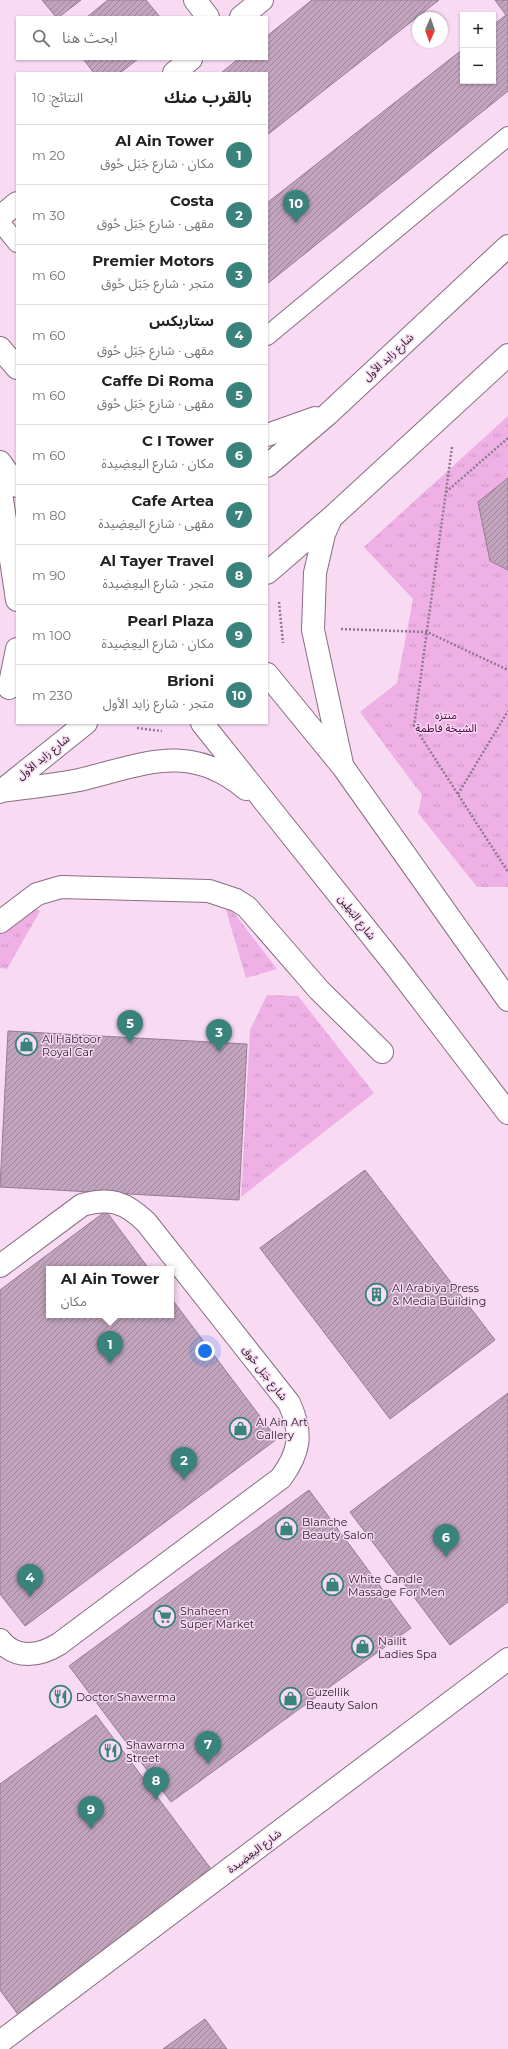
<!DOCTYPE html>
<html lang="ar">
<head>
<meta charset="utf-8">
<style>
	:root { --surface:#fff; --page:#f6f6f6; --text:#222; --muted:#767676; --line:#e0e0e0; --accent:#3a827c }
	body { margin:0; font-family:Montserrat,"Noto Sans Arabic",sans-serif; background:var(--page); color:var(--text); direction:rtl }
	.controls { position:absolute; right:12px; top:12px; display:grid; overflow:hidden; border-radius:0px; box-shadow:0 1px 3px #0004 }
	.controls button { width:36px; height:36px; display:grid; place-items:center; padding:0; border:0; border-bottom:1px solid var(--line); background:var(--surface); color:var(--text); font:20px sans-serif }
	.compass { position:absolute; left:412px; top:12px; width:36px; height:36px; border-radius:50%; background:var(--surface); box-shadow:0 1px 3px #0004; rotate:182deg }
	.you { position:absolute; left:205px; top:1351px; width:14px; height:14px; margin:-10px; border:3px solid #fff; border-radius:50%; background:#1a73e8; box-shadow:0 0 0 6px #1a73e833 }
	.badge { display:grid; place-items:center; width:26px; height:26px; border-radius:50%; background:var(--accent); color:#fff; font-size:13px; font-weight:700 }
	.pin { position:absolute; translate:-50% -33px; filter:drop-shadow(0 1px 2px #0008) }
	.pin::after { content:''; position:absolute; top:21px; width:14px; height:12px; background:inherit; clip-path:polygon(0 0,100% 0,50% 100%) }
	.popup { position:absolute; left:46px; top:1266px; width:128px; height:52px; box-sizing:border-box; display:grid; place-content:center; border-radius:0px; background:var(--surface); filter:drop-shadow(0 1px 3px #0005); font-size:13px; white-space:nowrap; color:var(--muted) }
	.popup b { font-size:15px; color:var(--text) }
	.popup::after { content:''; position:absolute; left:50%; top:100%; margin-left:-8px; border:8px solid transparent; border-top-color:var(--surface) }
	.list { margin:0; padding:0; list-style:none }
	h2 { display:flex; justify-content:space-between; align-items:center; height:52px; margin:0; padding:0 16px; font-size:17px }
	h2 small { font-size:13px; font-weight:400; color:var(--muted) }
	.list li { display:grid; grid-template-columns:26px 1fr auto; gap:12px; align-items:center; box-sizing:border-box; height:60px; padding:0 16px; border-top:1px solid var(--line) }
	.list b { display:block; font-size:15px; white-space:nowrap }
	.list p { margin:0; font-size:13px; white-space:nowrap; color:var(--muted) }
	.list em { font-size:13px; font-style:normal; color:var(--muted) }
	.icon { flex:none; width:22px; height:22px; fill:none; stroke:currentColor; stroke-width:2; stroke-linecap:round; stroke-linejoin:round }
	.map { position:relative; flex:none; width:508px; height:2049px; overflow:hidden; direction:ltr }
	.search { position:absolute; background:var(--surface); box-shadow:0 1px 3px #0004; left:16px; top:16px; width:252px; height:44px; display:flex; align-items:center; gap:10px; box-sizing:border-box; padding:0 14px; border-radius:0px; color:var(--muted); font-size:15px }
	.panel { position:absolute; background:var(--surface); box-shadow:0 1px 3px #0004; left:16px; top:72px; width:252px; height:652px; border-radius:0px; direction:rtl }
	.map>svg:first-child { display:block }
</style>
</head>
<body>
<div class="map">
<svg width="508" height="2049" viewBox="0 0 508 2049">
	<defs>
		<pattern id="grass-tufts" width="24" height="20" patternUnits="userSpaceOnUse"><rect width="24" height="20" fill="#efb0e6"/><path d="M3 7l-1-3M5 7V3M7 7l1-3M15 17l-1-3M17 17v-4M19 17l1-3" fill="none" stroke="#cd97c5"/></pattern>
		<pattern id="building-hatch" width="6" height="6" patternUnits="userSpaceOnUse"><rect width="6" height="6" fill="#c2a5bd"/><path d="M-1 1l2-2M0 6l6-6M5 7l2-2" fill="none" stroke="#9e869a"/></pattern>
	</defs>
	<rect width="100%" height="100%" fill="#f8daf3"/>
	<!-- grass -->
	<path fill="url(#grass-tufts)" d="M508,416V887H477L418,813L422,795L360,712L397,683L413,599L364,547Z
		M32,907L40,911L7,969L0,968V933Z
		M231,909L277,969L246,978L226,910Z
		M267,995L298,996L374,1093L241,1197L250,1030Z"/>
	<!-- building -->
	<path fill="url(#building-hatch)" stroke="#967b92" d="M42,0H81L59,17H56Z
		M108,0H146L160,17H87Z
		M312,0H439L267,135V73H221L238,59H267V36Z
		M495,0H508V91L267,284V203L463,49V81H493V25L506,15Z
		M83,59H138L120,73H94Z
		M508,478V570L490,561L478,502Z
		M8,1031L247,1044L239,1200L0,1187Z
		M365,1170L495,1340L390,1419L260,1248Z
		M106,1211L149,1269H49V1315H171V1298L277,1439L25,1626L0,1594V1290Z
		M508,1393V1602L450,1645L350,1512Z
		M309,1490L411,1628L171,1802L69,1666Z
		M96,1715L214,1873L22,2020L0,1990V1784Z
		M205,2019L227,2049H163Z"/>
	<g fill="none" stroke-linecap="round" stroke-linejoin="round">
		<defs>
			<path id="lane" d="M0,222L17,243
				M267,336L508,136"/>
			<path id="street" d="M195,0L208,17
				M241,17L262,0
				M174,73L191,59
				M0,217L17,203
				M0,922L37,894L61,887L209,891L236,900L247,907L319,990L382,1052
				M0,1266L82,1205C110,1197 125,1202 146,1222L289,1403C303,1433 300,1452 281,1478L59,1644C40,1656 16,1660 0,1640
				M0,2042L508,1659"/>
			<path id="secondary" d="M0,348L17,368
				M267,435L315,418
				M0,462L17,486
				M267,466L328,414L508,246
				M0,486L17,600
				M331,518L324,534L315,573L313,630L342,764
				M267,573L332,517L508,355
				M267,674L343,767L508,1000
				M9,688L17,649
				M202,723L394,964L508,1113
				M0,791C26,788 53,785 79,780C142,765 189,741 246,789
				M0,792L86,723"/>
		</defs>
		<!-- lane casing -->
		<use href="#lane" stroke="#886d84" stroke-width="20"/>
		<!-- street casing -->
		<use href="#street" stroke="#886d84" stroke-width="24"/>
		<!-- secondary casing -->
		<use href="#secondary" stroke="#886d84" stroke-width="24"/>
		<!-- path -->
		<path stroke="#8e7a8b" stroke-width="2.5" stroke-dasharray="2 2" stroke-linecap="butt" d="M452,447L414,726L508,872
			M446,492L508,438
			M279,602L283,643
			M341,629L427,632L508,670
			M137,728L162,731
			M458,794L508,711"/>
		<!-- lane -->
		<use href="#lane" stroke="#fff" stroke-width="18"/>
		<!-- street -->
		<use href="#street" stroke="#fff" stroke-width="22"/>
		<!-- secondary -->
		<use href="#secondary" stroke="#fff" stroke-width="22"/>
	</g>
	<!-- icons -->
	<defs>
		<symbol id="shop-ring" viewBox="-11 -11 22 22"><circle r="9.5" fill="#f8daf3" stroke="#3a827c" stroke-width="1.5"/><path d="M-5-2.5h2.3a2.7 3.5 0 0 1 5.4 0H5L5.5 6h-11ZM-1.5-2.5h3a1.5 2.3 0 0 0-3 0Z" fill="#3a827c"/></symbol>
		<symbol id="building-ring" viewBox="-11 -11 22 22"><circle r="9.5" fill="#f8daf3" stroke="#3a827c" stroke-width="1.5"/><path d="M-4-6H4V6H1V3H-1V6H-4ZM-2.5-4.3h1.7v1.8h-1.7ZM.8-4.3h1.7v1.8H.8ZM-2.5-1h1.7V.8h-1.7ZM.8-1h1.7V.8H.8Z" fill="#3a827c"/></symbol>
		<symbol id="supermarket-ring" viewBox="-11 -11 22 22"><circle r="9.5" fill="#f8daf3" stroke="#3a827c" stroke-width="1.5"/><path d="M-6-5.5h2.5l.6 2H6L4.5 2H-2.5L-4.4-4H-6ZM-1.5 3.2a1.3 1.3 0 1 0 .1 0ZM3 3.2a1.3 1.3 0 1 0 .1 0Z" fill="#3a827c"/></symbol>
		<symbol id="restaurant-ring" viewBox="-11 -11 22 22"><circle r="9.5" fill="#f8daf3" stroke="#3a827c" stroke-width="1.5"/><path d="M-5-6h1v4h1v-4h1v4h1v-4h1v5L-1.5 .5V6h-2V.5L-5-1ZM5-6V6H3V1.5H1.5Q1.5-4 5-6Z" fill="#3a827c"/></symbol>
	</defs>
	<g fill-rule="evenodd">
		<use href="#shop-ring" x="14" y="1032" width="25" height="25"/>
		<use href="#building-ring" x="364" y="1282" width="25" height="25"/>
		<use href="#shop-ring" x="228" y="1416" width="25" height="25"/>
		<use href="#shop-ring" x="274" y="1516" width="25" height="25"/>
		<use href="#shop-ring" x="320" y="1572" width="25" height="25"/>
		<use href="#supermarket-ring" x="152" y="1604" width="25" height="25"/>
		<use href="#shop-ring" x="350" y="1634" width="25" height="25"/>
		<use href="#restaurant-ring" x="48" y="1684" width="25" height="25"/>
		<use href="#shop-ring" x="278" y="1686" width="25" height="25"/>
		<use href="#restaurant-ring" x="98" y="1738" width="25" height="25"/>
	</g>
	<g text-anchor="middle" stroke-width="3" stroke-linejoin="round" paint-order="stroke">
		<!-- street labels -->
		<g font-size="11" fill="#281d27" stroke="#f8daf3">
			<text transform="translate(388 357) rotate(-43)" y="4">شارع زايد الأول</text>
			<text transform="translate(43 757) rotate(-39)" y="4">شارع زايد الأول</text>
			<text transform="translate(357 917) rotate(52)" y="4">شارع البَطِين</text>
			<text transform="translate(265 1373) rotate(52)" y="4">شارع جَبَل حُوق</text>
			<text transform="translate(254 1851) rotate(-37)" y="4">شارع اليعِضِيدة</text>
		</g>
		<!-- park labels -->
		<g font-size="11" fill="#4a0245" stroke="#f8daf3">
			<text x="446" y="719">منتزه<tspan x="446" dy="13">الشيخة فاطمة</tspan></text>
		</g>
		<!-- poi labels -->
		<g font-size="11" fill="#281d27" stroke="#f8daf3" text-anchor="start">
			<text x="42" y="1043">Al Habtoor<tspan x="42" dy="13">Royal Car</tspan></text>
			<text x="392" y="1292">Al Arabiya Press<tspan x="392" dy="13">&amp; Media Building</tspan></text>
			<text x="256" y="1426">Al Ain Art<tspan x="256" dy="13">Gallery</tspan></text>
			<text x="302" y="1526">Blanche<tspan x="302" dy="13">Beauty Salon</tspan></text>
			<text x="348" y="1583">White Candle<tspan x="348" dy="13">Massage For Men</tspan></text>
			<text x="180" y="1615">Shaheen<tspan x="180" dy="13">Super Market</tspan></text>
			<text x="378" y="1645">Nailit<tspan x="378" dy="13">Ladies Spa</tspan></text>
			<text x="306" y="1696">Guzellik<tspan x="306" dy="13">Beauty Salon</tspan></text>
			<text x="76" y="1701">Doctor Shawerma</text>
			<text x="126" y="1749">Shawarma<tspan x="126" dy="13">Street</tspan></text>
		</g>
	</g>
</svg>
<div class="controls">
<button>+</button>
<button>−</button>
</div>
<svg class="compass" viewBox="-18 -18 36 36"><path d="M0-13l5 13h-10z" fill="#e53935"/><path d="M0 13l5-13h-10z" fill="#767676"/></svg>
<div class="you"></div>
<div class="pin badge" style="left:110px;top:1364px">1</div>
<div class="popup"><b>Al Ain Tower</b>مكان</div>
<div class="pin badge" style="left:184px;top:1480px">2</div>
<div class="pin badge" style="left:219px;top:1052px">3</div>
<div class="pin badge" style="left:30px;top:1597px">4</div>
<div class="pin badge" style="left:130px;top:1043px">5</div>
<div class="pin badge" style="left:446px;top:1557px">6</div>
<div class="pin badge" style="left:208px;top:1764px">7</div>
<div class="pin badge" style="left:156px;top:1800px">8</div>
<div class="pin badge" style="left:91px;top:1829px">9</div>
<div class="pin badge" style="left:296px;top:223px">10</div>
<div class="search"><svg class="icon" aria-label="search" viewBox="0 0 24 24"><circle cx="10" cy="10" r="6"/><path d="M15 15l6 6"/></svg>ابحث هنا</div>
<section class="panel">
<h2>بالقرب منك<small>النتائج: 10</small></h2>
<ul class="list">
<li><span class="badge">1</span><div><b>Al Ain Tower</b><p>مكان · شارع جَبَل حُوق</p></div><em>20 m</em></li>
<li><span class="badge">2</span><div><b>Costa</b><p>مقهى · شارع جَبَل حُوق</p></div><em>30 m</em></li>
<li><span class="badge">3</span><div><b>Premier Motors</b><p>متجر · شارع جَبَل حُوق</p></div><em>60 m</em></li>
<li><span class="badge">4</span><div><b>ستاربكس</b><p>مقهى · شارع جَبَل حُوق</p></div><em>60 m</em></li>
<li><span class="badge">5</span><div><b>Caffe Di Roma</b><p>مقهى · شارع جَبَل حُوق</p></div><em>60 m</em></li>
<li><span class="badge">6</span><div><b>C I Tower</b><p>مكان · شارع اليعِضِيدة</p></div><em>60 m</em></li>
<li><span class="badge">7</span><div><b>Cafe Artea</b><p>مقهى · شارع اليعِضِيدة</p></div><em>80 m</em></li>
<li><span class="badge">8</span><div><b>Al Tayer Travel</b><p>متجر · شارع اليعِضِيدة</p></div><em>90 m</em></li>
<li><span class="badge">9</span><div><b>Pearl Plaza</b><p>مكان · شارع اليعِضِيدة</p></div><em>100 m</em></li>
<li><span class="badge">10</span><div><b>Brioni</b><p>متجر · شارع زايد الأول</p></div><em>230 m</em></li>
</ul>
</section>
</div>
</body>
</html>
